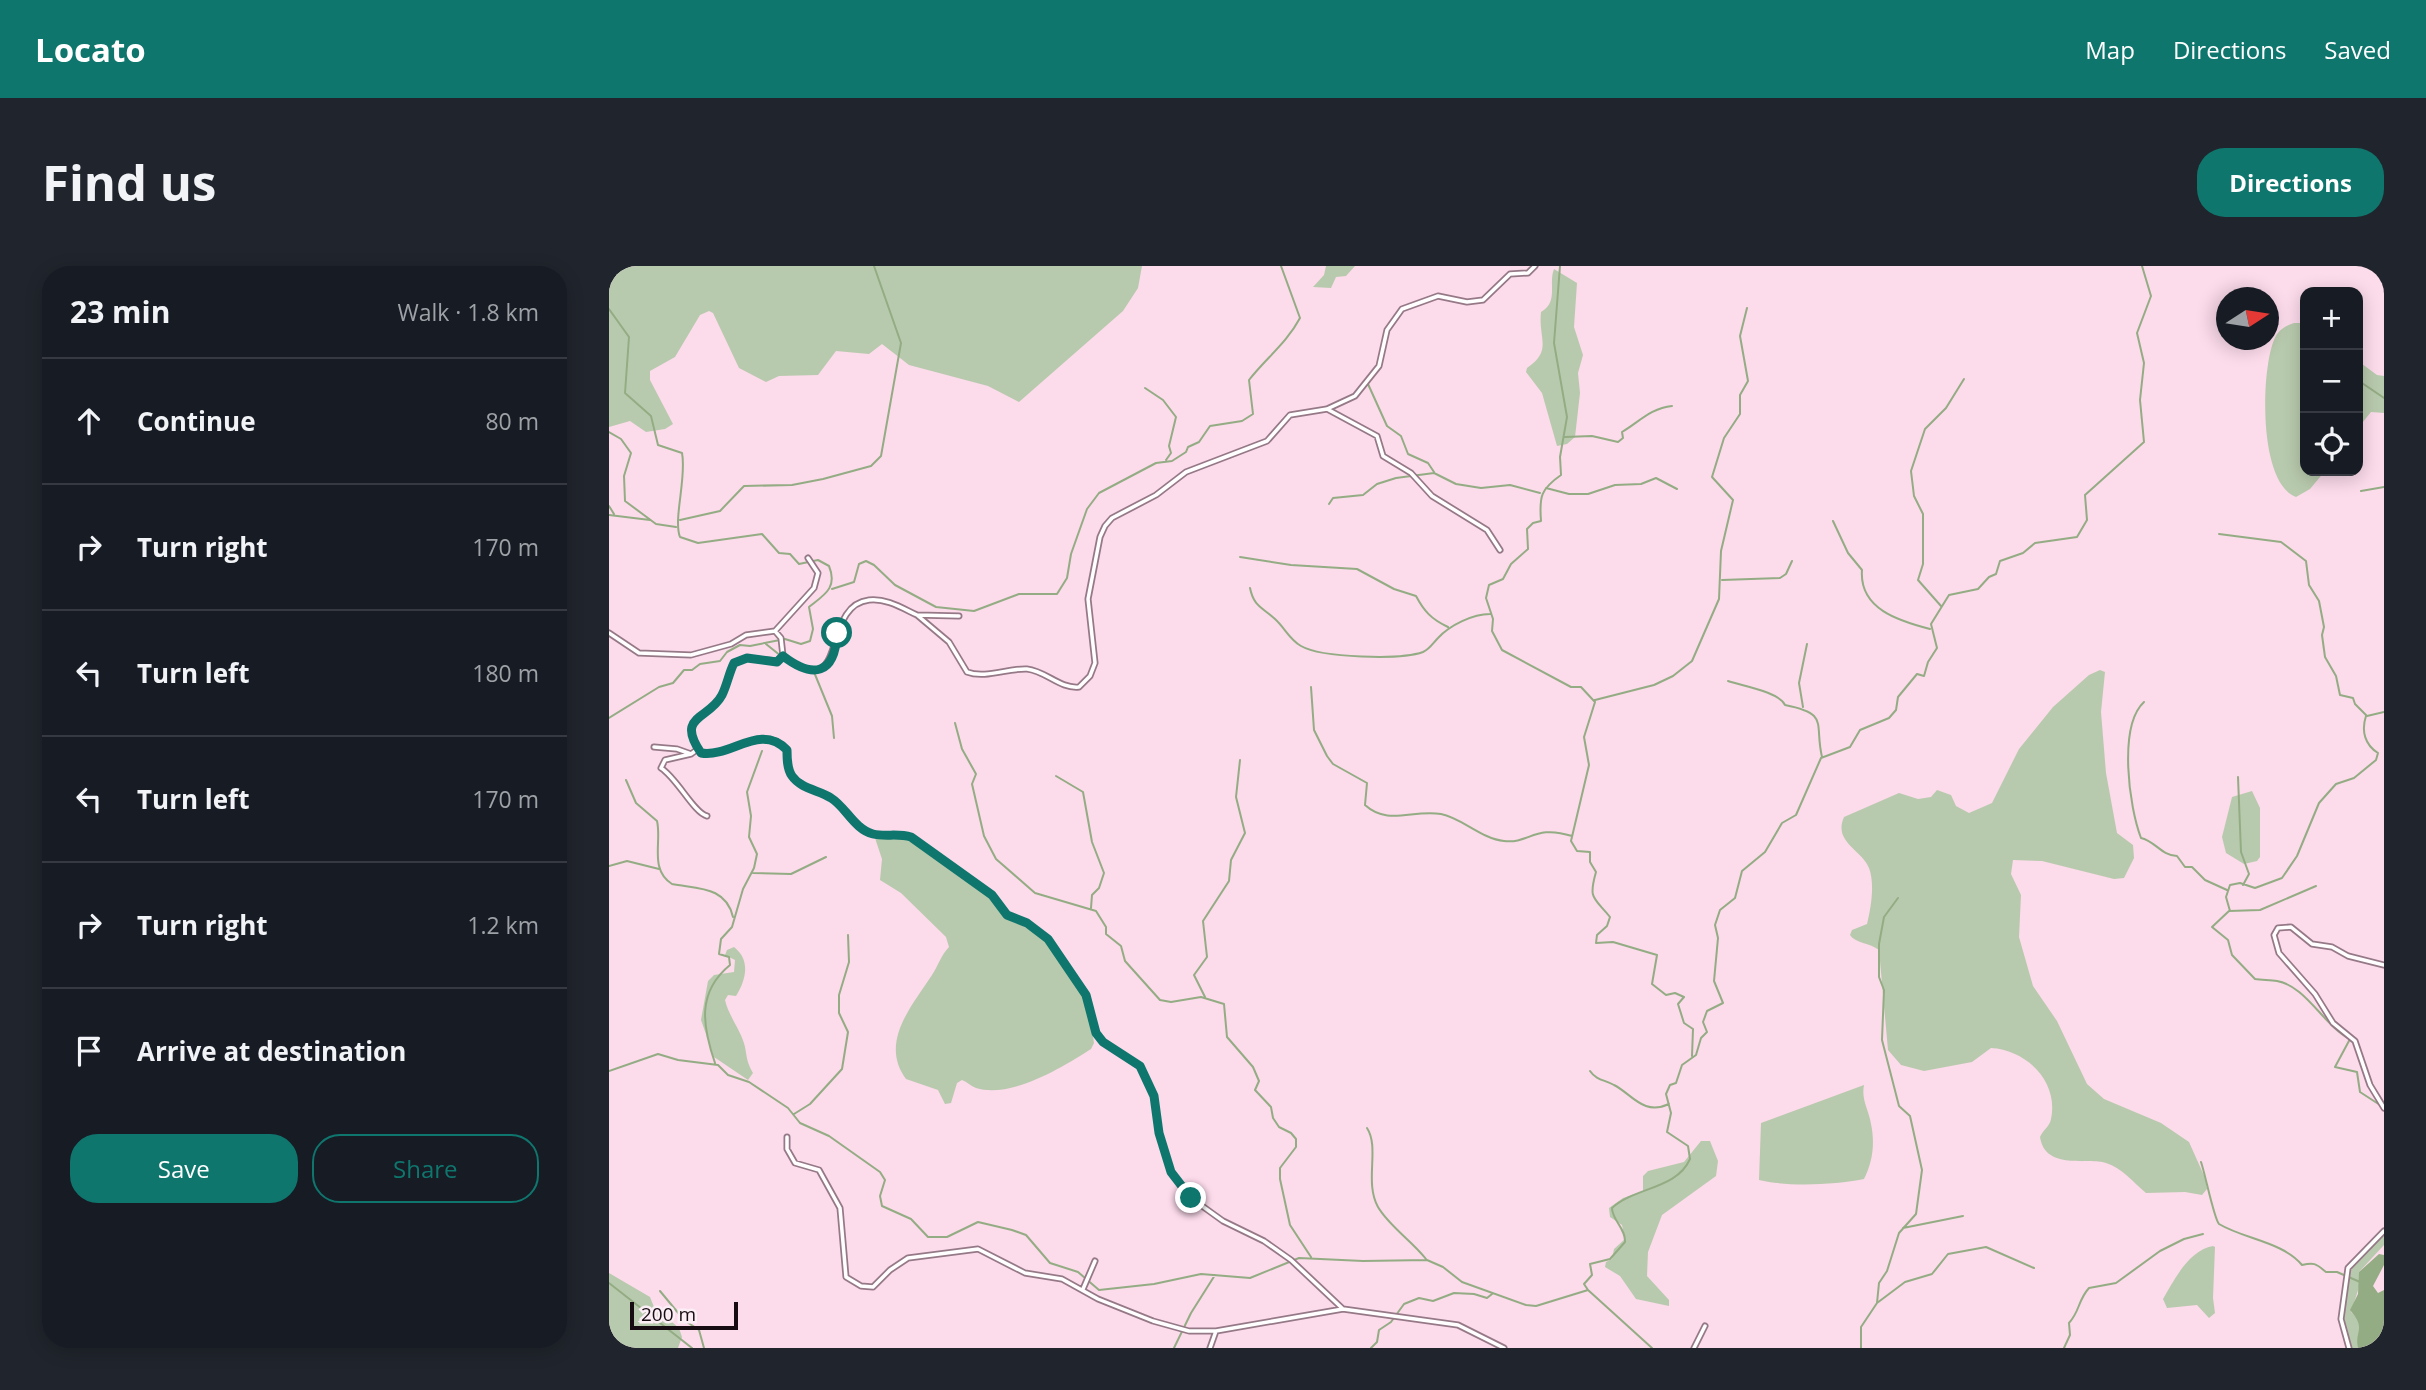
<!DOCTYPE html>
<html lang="en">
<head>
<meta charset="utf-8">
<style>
	:root { --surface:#171b24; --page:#20242c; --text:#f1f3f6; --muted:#9ea1a6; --line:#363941; --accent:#0f766e }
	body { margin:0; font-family:"Open Sans",sans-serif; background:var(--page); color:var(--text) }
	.controls { position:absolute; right:21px; top:21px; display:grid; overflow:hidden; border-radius:14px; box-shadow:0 4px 18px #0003 }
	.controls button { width:63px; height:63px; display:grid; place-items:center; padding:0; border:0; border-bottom:2px solid var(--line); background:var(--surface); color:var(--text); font:35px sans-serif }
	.compass { position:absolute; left:1607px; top:21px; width:63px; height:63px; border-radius:50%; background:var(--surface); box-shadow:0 4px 18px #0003; rotate:78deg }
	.scale { position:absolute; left:21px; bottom:18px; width:108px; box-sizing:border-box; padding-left:7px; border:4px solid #170c12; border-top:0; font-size:19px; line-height:24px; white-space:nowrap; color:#170c12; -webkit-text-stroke:5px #fceef5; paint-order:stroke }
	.stop { position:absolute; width:21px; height:21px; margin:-16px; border:5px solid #0f766e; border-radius:50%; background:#fff }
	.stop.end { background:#0f766e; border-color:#fff; box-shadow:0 2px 7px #0008 }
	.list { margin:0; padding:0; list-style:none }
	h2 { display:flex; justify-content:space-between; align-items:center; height:91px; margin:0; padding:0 28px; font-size:30px }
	h2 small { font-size:23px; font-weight:400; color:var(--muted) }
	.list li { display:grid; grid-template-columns:46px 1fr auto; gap:21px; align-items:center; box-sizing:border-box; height:126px; padding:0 28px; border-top:2px solid var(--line) }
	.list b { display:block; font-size:26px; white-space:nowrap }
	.list em { font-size:23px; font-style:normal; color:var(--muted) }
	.actions { display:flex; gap:14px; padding:21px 28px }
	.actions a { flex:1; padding:16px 0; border:2px solid var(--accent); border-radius:28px; text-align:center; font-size:24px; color:var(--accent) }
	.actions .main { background:var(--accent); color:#fff }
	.icon { flex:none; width:38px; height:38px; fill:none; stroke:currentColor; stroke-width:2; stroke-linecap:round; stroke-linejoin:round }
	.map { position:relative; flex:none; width:1775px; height:1082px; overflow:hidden; border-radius:28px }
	header { display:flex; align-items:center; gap:42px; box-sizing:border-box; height:98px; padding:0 35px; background:var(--accent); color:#fff }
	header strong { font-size:33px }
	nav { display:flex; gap:38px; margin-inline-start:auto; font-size:24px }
	.intro { display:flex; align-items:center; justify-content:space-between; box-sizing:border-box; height:168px; padding:0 42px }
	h1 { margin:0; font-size:49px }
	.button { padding:18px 32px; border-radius:28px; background:var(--accent); color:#fff; font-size:24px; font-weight:700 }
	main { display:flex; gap:42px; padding:0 42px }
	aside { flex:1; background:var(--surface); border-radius:28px; box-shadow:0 4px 18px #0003 }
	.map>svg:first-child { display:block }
</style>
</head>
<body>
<header>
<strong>Locato</strong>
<nav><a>Map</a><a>Directions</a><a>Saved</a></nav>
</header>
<div class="intro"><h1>Find us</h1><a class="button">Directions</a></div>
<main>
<aside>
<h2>23 min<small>Walk · 1.8 km</small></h2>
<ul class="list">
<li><svg class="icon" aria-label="ahead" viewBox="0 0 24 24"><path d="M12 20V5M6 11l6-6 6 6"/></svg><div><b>Continue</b></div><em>80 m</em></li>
<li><svg class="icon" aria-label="right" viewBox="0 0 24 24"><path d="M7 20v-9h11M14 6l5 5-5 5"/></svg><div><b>Turn right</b></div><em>170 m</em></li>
<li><svg class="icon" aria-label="left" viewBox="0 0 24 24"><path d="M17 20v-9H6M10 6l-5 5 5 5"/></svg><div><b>Turn left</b></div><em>180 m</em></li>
<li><svg class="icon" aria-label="left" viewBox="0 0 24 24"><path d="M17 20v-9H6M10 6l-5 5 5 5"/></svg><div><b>Turn left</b></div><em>170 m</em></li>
<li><svg class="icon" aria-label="right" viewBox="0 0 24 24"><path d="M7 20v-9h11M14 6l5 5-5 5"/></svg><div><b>Turn right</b></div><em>1.2 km</em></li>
<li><svg class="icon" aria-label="arrive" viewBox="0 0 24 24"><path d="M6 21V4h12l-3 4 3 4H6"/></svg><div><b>Arrive at destination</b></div></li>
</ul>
<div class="actions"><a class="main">Save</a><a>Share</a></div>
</aside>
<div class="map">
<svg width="1775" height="1082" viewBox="0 0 1775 1082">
	<rect width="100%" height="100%" fill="#fcdbeb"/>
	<!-- green -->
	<path fill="#b8caad" d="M0,0H533L529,22L514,45L410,136L379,120L300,99L273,78L260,88L227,85L209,109L170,110L157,116L130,102L104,47L100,45L91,49L66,91L41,105V114L64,158L56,163L37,166L21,155L0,161Z
		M717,0H746L737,10L727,11L722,22L704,21L715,9Z
		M945,3L968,17L965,61L974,89L969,107L971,127L966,171L958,178L948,180L933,127L917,106L918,102C944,84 929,73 932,46C950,36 939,17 945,3Z
		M1685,57H1696V205H1716L1701,223L1687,231C1649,217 1652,105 1665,74C1669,64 1676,60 1685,57Z
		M1749,95L1768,109L1775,110V147L1762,146L1749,162Z
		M1491,404L1496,406L1492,446L1497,507L1508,567L1524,579L1525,592L1515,612L1505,613L1433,595L1404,594L1402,608L1412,629L1410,671L1424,720L1448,755L1478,818L1495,833L1552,857L1580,876L1597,914L1598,923L1593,929L1576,926L1537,927C1524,916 1513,902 1497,897C1480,891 1436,905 1431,871C1434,864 1441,860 1442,853C1450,816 1418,784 1382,782L1363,796L1315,805L1292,799L1279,784L1270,684C1261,677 1246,677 1241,669L1243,664L1258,658C1262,642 1266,618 1260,602C1252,583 1224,576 1235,551L1290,527L1309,533L1322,531L1328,524L1342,529L1347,540L1360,547L1383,537L1410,483L1444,441L1480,409Z
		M1643,525L1651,542V591L1648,595L1635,598L1617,587L1613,571L1623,531Z
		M287,567L301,571L323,591L363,614L385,631L402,653L440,675L457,703L475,724L483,763L485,777L482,783C454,801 402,833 367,822C362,820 358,816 353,814L348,817L342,837L336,838L329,824L297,813C270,776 303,740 323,709C329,700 332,689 340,681L337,671L292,627L271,614L273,593L265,569Z
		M125,681C142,694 137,714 127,730L119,729L116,734C120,751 133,766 136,781C138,792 138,797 144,807L139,814L105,791L92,754L99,715L105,709L125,706L126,694L116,689L118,684Z
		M1255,819C1252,834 1260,844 1262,858C1266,877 1264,895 1255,913C1225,919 1179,921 1150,914L1152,857Z
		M1092,875H1101L1109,895L1107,910L1053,949L1039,986L1038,1010L1060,1034V1040L1027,1033L1011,1010L996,1001L997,996L1003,993L1005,983L1016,973L1013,959L1001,951L1000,942L1014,932L1034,925V910L1039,905L1075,896Z
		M1775,967V979L1750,1006L1751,1018L1742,1046C1757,1057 1748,1069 1749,1082H1742C1731,1057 1730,1017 1748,995C1756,985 1767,977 1775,967Z
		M1604,980L1606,981L1604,1032L1606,1047L1600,1052L1588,1039L1558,1042L1554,1033C1565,1014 1580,984 1604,980Z
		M0,1007L41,1031L45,1041L70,1062L73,1071L69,1082H0Z"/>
	<!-- water -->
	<path fill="#94ac84" d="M1770,988L1775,989V999L1764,1020L1769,1027L1775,1024V1082H1749C1745,1065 1758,1063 1741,1044L1749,1028L1750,1006Z"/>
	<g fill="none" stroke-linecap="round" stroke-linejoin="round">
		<!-- stream -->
		<path stroke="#94ac84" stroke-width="2" d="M951,0L945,77L958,151L951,191L952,209C932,223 930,230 932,255L924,257L918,263L919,283L902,298L894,313L880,319L877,332L884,353L883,365L893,384L962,421H972L985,435
			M1767,0L1775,5
			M0,43L20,71L16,127L42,150L49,179L73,187C78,211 64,253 71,271L89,277L153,268L170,287L181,288L190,298L209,294L220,300C229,322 215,329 200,341L204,363L201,375L192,378L176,373L141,380L131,379L118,386L111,395L91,398L83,404H75L64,417L50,421L0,452
			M1750,115L1775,132
			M759,118L778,160L792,170L799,188L819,197L825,206
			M536,122L554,134L567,151L560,180L562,187L557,194
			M0,166L12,173L22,187L15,210L16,235L47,258L67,261
			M956,171L983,170L1009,176L1014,172L1013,166C1030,156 1042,142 1063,140
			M937,222L960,228H979L1006,219L1032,218L1047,212L1068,223
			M1752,225L1775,221
			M720,238L724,232L754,229L768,218L787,212L825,207L847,218L872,222L901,219L931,227
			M0,240L5,248
			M0,249L41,254
			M71,254L111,245L135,220L183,219L214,213L262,200L272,190L292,77L265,0
			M1224,255L1239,287L1253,304C1250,343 1290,355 1321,363
			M1610,268L1672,276L1697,295L1700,319L1710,335L1715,361L1713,369L1716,391L1727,410L1731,429L1744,432L1746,438L1757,449
			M631,291L682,299L748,303L785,323L807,330C815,345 822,353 839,361
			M1113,314L1171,312L1177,308L1183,295
			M641,322C645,341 653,341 666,353C676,362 680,373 692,380C713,392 792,394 814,386C821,383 824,377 829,372C841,359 864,348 881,348
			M223,323L245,316L250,298L257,295L265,299L286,319L327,341L365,345L410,328H448L458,312L462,288L478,243L490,227L547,197L563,195L577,186L579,181L590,176L601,160L633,155L644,148L640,114C658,91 677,78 691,52L672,0
			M1332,340L1309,314L1314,298V248L1305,230L1302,205L1316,163L1337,142L1355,113
			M157,378L172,390
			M205,406L223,450L225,472
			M1119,415C1134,420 1170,426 1176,439C1221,448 1205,457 1213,491
			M702,421L705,464L718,490L724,498L758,517L756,539C779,560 804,543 832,548C853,552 873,573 895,575C921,578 925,558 963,570
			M986,434L1045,419L1064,410L1083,395L1110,333L1112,285L1124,234L1103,211L1115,172L1131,148V129L1139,115L1131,70L1138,42
			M986,436L975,471L980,499L962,575L968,585L981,586V596L987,606C979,634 985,631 1001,651L998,660L988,669L987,677L1004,676L1048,689L1043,718L1057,729L1066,727L1075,731L1069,738L1075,757L1084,763L1083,790
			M1535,436C1509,460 1520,541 1532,572C1546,575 1553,590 1568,590L1576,601H1583L1596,614L1618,624
			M1194,441L1190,417L1198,378
			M1758,450L1775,446
			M346,457L353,483L367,508L363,518L375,570L387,593L426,627L487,645L497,661V668L512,680L516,695L551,734L562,736L592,731L615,738L618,771L644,801L650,815L646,824L662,841L664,852L670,861L682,867L687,873V881L671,902V913L681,959L702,991
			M447,510L474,526L483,576L495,607L490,622L483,629L482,642
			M1629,511L1632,586L1640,608L1634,619
			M17,514L27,537L48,555C53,576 40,603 63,618C88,623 117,620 124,651
			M0,600L18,595L50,603
			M144,607L182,608L217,591
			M1707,620L1651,644L1620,645L1603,661L1619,674L1623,689L1646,713C1653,714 1661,714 1668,715C1697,720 1715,760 1741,773L1726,801L1748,806L1751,826L1771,839
			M1621,645L1617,631L1621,619L1631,617L1646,622L1673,612L1688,590L1710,537L1727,518L1745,512L1767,494L1769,487C1756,479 1752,465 1757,450
			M596,731L585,709L598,691L594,655L620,615L622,594L636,567L627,531L631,494
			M106,797C93,759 88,726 121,699L120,691L110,688L112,673L123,661L134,623L145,602L148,588L140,571L142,550L138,526L153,485
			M0,805L49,788L69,794L109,799L119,809L140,816L179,842L191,857L220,870L271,906L276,914L271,930L273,940L302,953L319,971H338L369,956L403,964L417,969L441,997L469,1006L490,1024L545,1018L592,1008L641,1012L690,992L754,995L818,994L834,1001L853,1016L917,1039L927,1040L979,1024L1043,1082
			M981,805C987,814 996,814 1005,819C1023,828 1034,850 1060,838
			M185,848L201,838L233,803L239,766L230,747V729L240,696L239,669
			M758,862C771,882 755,916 769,941C780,960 803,975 817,993
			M1592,896C1596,907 1605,953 1610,958C1635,973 1674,976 1693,999C1706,996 1707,998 1717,1006H1728L1751,1016
			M1294,962L1354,950
			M0,1017L83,1082
			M979,1024L975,1018L983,1009L981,998L1001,993L1016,976C1017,963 1003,954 1003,942C1026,921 1068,923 1081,893L1079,880L1058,866L1062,847L1057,828L1061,819L1067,817L1073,799L1087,789L1092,772L1098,766L1094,756L1098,745L1114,737L1105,715L1109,672L1106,659L1111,644L1126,632L1133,605L1156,586L1173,557L1187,549L1212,492L1241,481L1251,464L1280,452L1287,444L1289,431L1308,408L1315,410L1319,396L1328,382L1322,358L1340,329L1369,323L1380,311L1387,308L1391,295L1414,287L1426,277L1468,271L1478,254L1476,229L1535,176L1531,134L1535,97L1528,67L1542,30L1533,0
			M51,1025L75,1054L90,1064L95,1082
			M1268,1037L1270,1017L1278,1005L1290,967L1307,948L1313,904L1301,850L1290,840L1273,774L1275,724L1270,711V678L1275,651L1289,632
			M565,1082L582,1047L606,1009
			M762,1082L768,1076L770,1064L782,1056L795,1038L810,1032L824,1035L845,1027L865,1028L878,1032L883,1028
			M1252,1082V1061L1268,1037L1296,1016L1323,1008L1339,988L1377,981L1425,1002
			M1455,1082L1461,1069L1460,1057C1471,1045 1469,1034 1480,1022L1507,1017L1551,985L1575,973L1594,968"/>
		<defs>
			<path id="minor" d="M718,143L768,170L774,190L802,207L823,230L878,264L891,284
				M350,350L308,349L340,376L358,406C376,413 399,402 418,403C437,405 451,423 470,421L481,410L486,397L479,333L491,271L496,260L503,252L547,229L577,206L658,175L681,149L718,143L746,130L770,100L778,64L793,43L829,30L858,36L874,34L901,8L919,7L926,0
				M166,365L205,322L209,307L199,292
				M0,367L30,387L82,389L122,378L137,369L166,365L172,372L174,390L168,395L138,392L125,397C120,407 118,419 113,429C100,454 66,448 92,487C122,492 151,456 178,483C178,492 178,503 183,510C192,523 210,524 222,532C236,541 244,563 263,568C276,571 289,567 302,571L383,629L398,649L418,657L439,673L477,729L487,767L494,776L531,800L545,830L550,867L562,906L582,932L614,955L655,975L682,994L734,1043
				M174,390C242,441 210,340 260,334C277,332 293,342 308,349
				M45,481L68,483L82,488
				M89,483L82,488L56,494L52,502C68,512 85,547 98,550
				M1775,699L1739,690L1723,681L1703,678L1682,661L1669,662L1665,669L1670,687L1706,728L1724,757L1746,775L1761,819L1775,842
				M178,871V883L186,897L210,904L231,942L237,1011L252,1020L264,1021L281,1004L299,992L369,983L416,1007L453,1013L489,1033L544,1055L580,1065H607L734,1043L849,1059L895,1082
				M474,1023L486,995
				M601,1082L607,1065
				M1085,1082L1096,1060
				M1740,1082L1732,1053L1739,1002L1775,965"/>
		</defs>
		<!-- minor casing -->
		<use href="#minor" stroke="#967987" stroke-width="7"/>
		<!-- minor -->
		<use href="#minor" stroke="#fff" stroke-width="3.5"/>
	</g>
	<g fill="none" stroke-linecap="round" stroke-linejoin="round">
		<!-- route -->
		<path stroke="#0f766e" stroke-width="9" d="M228,367C226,409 204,413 174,390L168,396L138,392L125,397C120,407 118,419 113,429C100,454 66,449 92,487C122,492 151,456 178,484C178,492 178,503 183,510C192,523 210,524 222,532C237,541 245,563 264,568C276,571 289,567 302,571L383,629L398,649L418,657L439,673L477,729L487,767L494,776L531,800L545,830L550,867L562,906L582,932"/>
	</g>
</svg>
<div class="controls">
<button>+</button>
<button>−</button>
<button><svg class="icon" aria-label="locate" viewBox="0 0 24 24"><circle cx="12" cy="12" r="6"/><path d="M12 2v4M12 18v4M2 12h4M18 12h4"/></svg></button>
</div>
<svg class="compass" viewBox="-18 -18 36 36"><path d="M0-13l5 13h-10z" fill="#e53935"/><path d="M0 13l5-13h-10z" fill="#9ea1a6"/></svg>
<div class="scale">200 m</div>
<div class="stop" style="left:228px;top:367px"></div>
<div class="stop end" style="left:582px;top:932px"></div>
</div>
</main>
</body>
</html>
